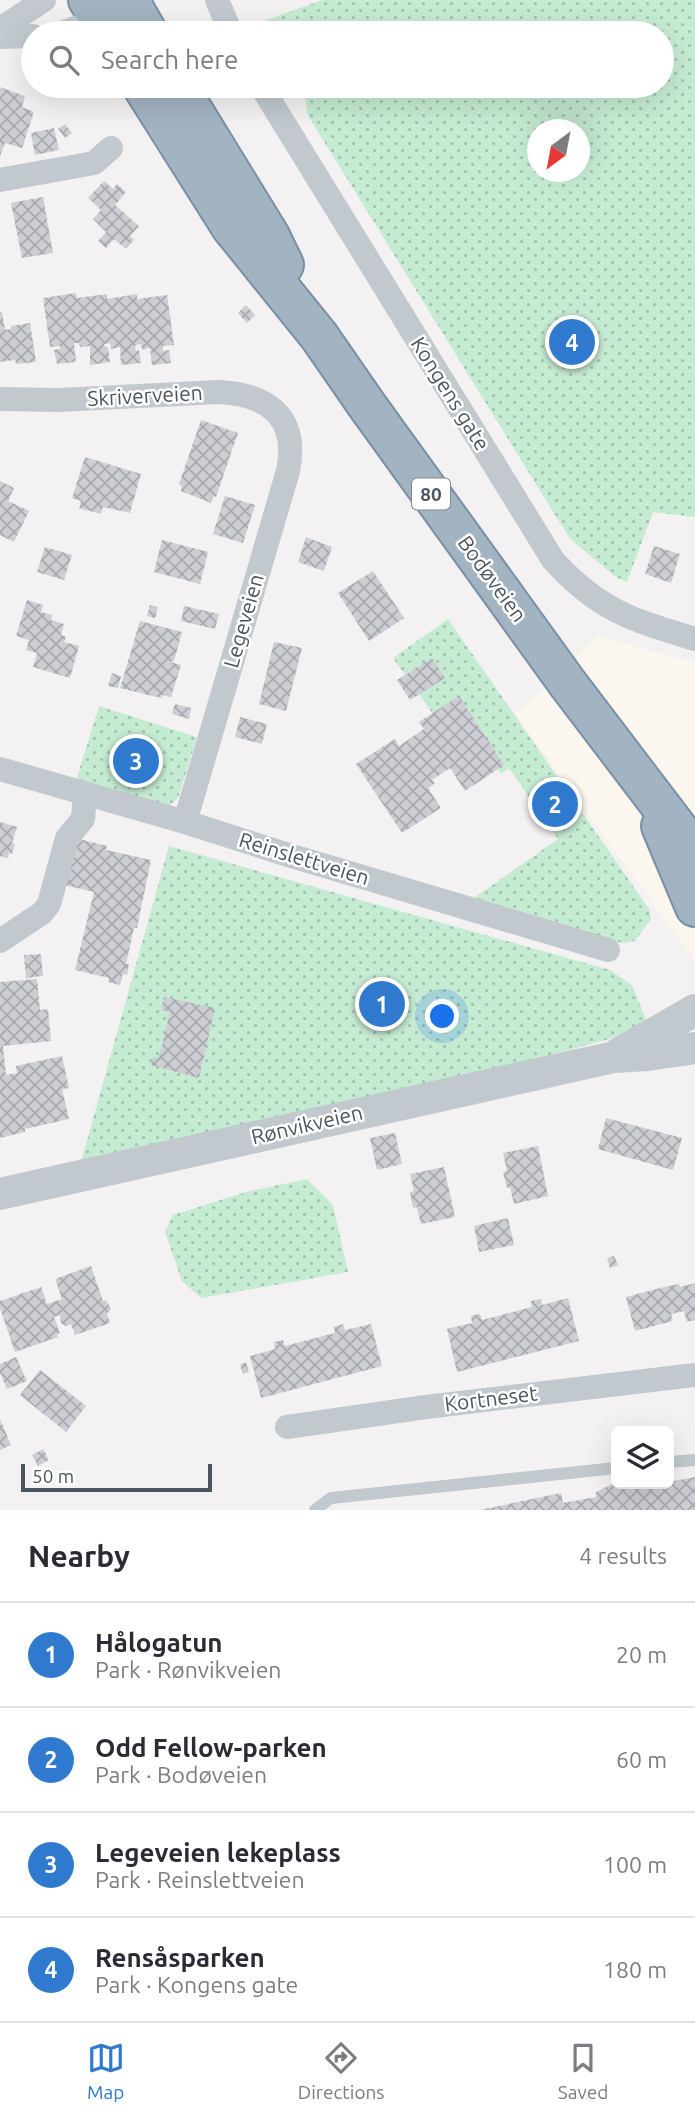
<!DOCTYPE html>
<html lang="en">
<head>
<meta charset="utf-8">
<style>
	:root { --surface:#fff; --page:#f7f7f7; --text:#2b2b33; --muted:#7c7c81; --line:#e1e1e2; --accent:#2f79cf }
	body { margin:0; font-family:Ubuntu,sans-serif; background:var(--page); color:var(--text) }
	.controls { position:absolute; right:21px; bottom:21px; display:grid; overflow:hidden; border-radius:10px; box-shadow:0 7px 28px #0002 }
	.controls button { width:63px; height:63px; display:grid; place-items:center; padding:0; border:0; border-bottom:2px solid var(--line); background:var(--surface); color:var(--text); font:35px sans-serif }
	.compass { position:absolute; left:527px; top:119px; width:63px; height:63px; border-radius:50%; background:var(--surface); box-shadow:0 7px 28px #0002; rotate:212deg }
	.scale { position:absolute; left:21px; bottom:18px; width:191px; box-sizing:border-box; padding-left:7px; border:4px solid #4b555c; border-top:0; font-size:19px; line-height:24px; white-space:nowrap; color:#4b555c; -webkit-text-stroke:5px #fff; paint-order:stroke }
	.you { position:absolute; left:443px; top:1017px; width:24px; height:24px; margin:-18px; border:5px solid #fff; border-radius:50%; background:#1a73e8; box-shadow:0 0 0 10px #1a73e833 }
	.badge { display:grid; place-items:center; width:46px; height:46px; border-radius:50%; background:var(--accent); color:#fff; font-size:23px; font-weight:700 }
	.pin { position:absolute; translate:-50% -50%; border:4px solid #fff; box-shadow:0 2px 7px #0006 }
	.list { margin:0; padding:0; list-style:none }
	h2 { display:flex; justify-content:space-between; align-items:center; height:91px; margin:0; padding:0 28px; font-size:30px }
	h2 small { font-size:23px; font-weight:400; color:var(--muted) }
	.list li { display:grid; grid-template-columns:46px 1fr auto; gap:21px; align-items:center; box-sizing:border-box; height:105px; padding:0 28px; border-top:2px solid var(--line) }
	.list b { display:block; font-size:26px; white-space:nowrap }
	.list p { margin:0; font-size:23px; white-space:nowrap; color:var(--muted) }
	.list em { font-size:23px; font-style:normal; color:var(--muted) }
	.icon { flex:none; width:38px; height:38px; fill:none; stroke:currentColor; stroke-width:2; stroke-linecap:round; stroke-linejoin:round }
	.map { position:relative; flex:none; width:695px; height:1510px; overflow:hidden }
	.search { position:absolute; background:var(--surface); box-shadow:0 7px 28px #0002; left:21px; right:21px; top:21px; height:77px; display:flex; align-items:center; gap:18px; box-sizing:border-box; padding:0 24px; border-radius:38px; color:var(--muted); font-size:26px }
	.sheet { height:511px; background:var(--surface) }
	nav { display:flex; justify-content:space-around; align-items:center; box-sizing:border-box; height:98px; border-top:2px solid var(--line); background:var(--surface); font-size:19px; color:var(--muted) }
	nav a { display:grid; justify-items:center; gap:4px }
	nav .on { color:var(--accent) }
	.map>svg:first-child { display:block }
</style>
</head>
<body>
<div class="map">
<svg width="695" height="1510" viewBox="0 0 695 1510">
	<defs>
		<pattern id="park-dots" width="8" height="8" patternUnits="userSpaceOnUse" patternTransform="scale(1.75)"><rect width="8" height="8" fill="#c6ebd3"/><path d="M2 2h.1M6 6h.1" fill="none" stroke="#a3c1ae" stroke-width="1.8" stroke-linecap="round"/></pattern>
		<pattern id="building-cross-hatch" width="8" height="8" patternUnits="userSpaceOnUse" patternTransform="scale(1.75)"><rect width="8" height="8" fill="#ccced3"/><path d="M0 0l8 8M0 8l8-8" fill="none" stroke="#a8aaae"/></pattern>
	</defs>
	<rect width="100%" height="100%" fill="#f3f1f1"/>
	<!-- commercial -->
	<path fill="#fbf7ee" d="M598,636L695,663V961L515,714Z"/>
	<!-- park -->
	<path fill="url(#park-dots)" fill-rule="evenodd" d="M322,0H695V517L653,512L627,582L616,577L570,539L307,114L305,93L301,86H662V33H261L260,29L264,21ZM538,130H580V172H538Z
		M448,619L649,909L651,919L635,941L624,943L608,940L471,900L558,839L509,768L501,774L455,706L436,718L393,658Z
		M99,706L197,737L178,798L168,807L75,784Z
		M169,846L610,970L632,985L648,1024L609,1039L533,1060L81,1162Z
		M307,1179L333,1205L348,1272L201,1298L182,1281L165,1232L173,1215L246,1192Z"/>
	<!-- building -->
	<path fill="url(#building-cross-hatch)" d="M291,86H299L302,90L296,95Z
		M0,87L25,96L22,107L34,112L22,148L5,143L0,156Z
		M65,124L72,133L65,138L58,129Z
		M54,128L59,150L35,155L31,133Z
		M104,181L113,189L117,184L126,192L115,205L139,226L130,236L134,240L126,249L114,239L106,248L98,241L106,232L93,219L101,210L88,198Z
		M43,197L53,253L22,258L11,203Z
		M76,293L77,298L107,294V299L137,294V299L167,295L174,345L163,346V351L169,350L171,363L152,365L150,348L142,350L141,344L135,345L136,351L139,350L141,363L121,365L120,347L111,349L110,343L104,344L105,347H108L110,362L90,365V346L80,347L79,343H74L76,362L57,364L54,350L60,349V346L50,347L43,298Z
		M246,305L255,315L247,323L238,313Z
		M0,312H2L5,330L11,329V326L30,323L36,362L16,364L15,360L0,362Z
		M201,420L238,433L216,497L214,496L211,503L181,491L182,486L179,484Z
		M85,457L141,474L130,513L103,507L101,514L79,508L81,501L72,498Z
		M0,481L14,488L8,501L29,511L14,542L0,535Z
		M225,496L255,505L243,543L213,534Z
		M306,537L332,547L324,571L298,562Z
		M162,540L208,552L200,584L154,572Z
		M654,546L680,554L671,583L645,574Z
		M45,547L72,555L64,580L37,572Z
		M373,571L404,618L369,641L338,593Z
		M27,600L43,605L41,612L52,615L51,620L64,624L61,635L66,637L64,642L79,646L70,678L33,667L37,653L26,650L29,640L16,636Z
		M150,605L158,607L155,618L147,616Z
		M184,606L219,614L215,629L181,621Z
		M140,621L182,632L174,661L170,662L181,665L171,697L162,695L161,698L120,688Z
		M274,642L302,648L286,711L259,704Z
		M432,658L445,678L410,700L397,680Z
		M112,673L121,676L118,688L108,686Z
		M459,696L504,765L465,791L450,768L432,780L435,783L428,788L441,808L402,833L356,764L395,739L399,746L424,729L419,722Z
		M175,704L191,708L189,719L172,714Z
		M240,717L267,724L262,744L235,737Z
		M0,822L17,827L12,843L15,844L12,854L9,853L8,858L0,856Z
		M75,838L107,846L106,850L151,860L137,928H134L126,964H129L127,975L123,974L120,985L108,982L109,978L75,970L94,892L64,885Z
		M41,954L43,976L26,978L24,955Z
		M37,979L40,1010L48,1009L51,1041L3,1046L6,1075L17,1073L16,1066L62,1056L69,1088L62,1089L69,1119L25,1129V1132L0,1138V982Z
		M164,997L215,1008L199,1078L151,1065L153,1057L159,1058L170,1012L161,1010Z
		M606,1118L682,1138L673,1170L598,1149Z
		M395,1133L402,1164L377,1170L370,1138Z
		M538,1146L548,1196L514,1204L510,1187L507,1188L503,1172L507,1171L503,1153Z
		M444,1167L455,1217L421,1224L417,1207L413,1208L410,1192L414,1191L410,1174Z
		M508,1218L514,1245L479,1252L474,1226Z
		M614,1256L618,1265L610,1268L607,1258Z
		M91,1266L103,1301L106,1300L111,1309L107,1314L110,1323L75,1335L71,1324L66,1326L61,1323L60,1315L54,1317L60,1333L57,1334L58,1337L15,1352L0,1308V1301L41,1287L47,1304L62,1299L55,1279Z
		M695,1283V1320L687,1322L684,1311L671,1314L673,1321L635,1331L626,1297L664,1287L679,1284L680,1287Z
		M568,1298L579,1341L457,1372L447,1329L472,1323L471,1316L480,1314L482,1320L532,1307L531,1301L541,1299L542,1305Z
		M343,1324L345,1330L371,1324L382,1366L261,1398L250,1356L275,1349L274,1342L283,1340L285,1346L335,1333L334,1327Z
		M16,1357L27,1381L7,1389L0,1373V1364Z
		M246,1362L249,1372L243,1374L240,1365Z
		M40,1370L86,1406L66,1432L20,1395Z
		M0,1419L11,1445L0,1450Z
		M43,1449L49,1460L38,1466L32,1455Z
		M695,1477V1510H480L561,1493L563,1503L596,1497V1492L616,1482V1484H631L632,1489Z"/>
	<g fill="none" stroke-linecap="round" stroke-linejoin="round">
		<defs>
			<path id="trunk" d="M88,0L109,33
				M129,0L148,33
				M142,86L231,227L319,336L366,404L568,684L695,851
				M178,86L270,236L284,265
				M661,826L695,907"/>
		</defs>
		<!-- trunk casing -->
		<use href="#trunk" stroke="#7a90a5" stroke-width="42"/>
		<!-- service -->
		<path stroke="#c1c8ce" stroke-width="12" d="M669,1462L695,1460
			M315,1510L331,1498L616,1468"/>
		<!-- minor -->
		<path stroke="#c1c8ce" stroke-width="24" d="M217,0L231,33
			M0,29L44,0
			M61,33L100,19L107,7
			M0,37L33,36
			M261,86L553,560C599,611 633,620 695,639
			M0,180L94,163L111,148
			M0,399L59,400L218,392C268,394 299,417 288,471L185,822
			M0,769L185,822L285,854L608,950
			M0,941L42,913L49,904L67,838L83,819L85,795
			M287,1427L426,1407L695,1375"/>
		<!-- tertiary -->
		<path stroke="#c1c8ce" stroke-width="32" d="M618,1054L695,1010
			M0,1194L614,1057L647,1055L695,1048"/>
		<!-- trunk -->
		<use href="#trunk" stroke="#a2b3c2" stroke-width="38"/>
	</g>
	<g text-anchor="middle" stroke-width="5" stroke-linejoin="round" paint-order="stroke">
		<!-- shield labels -->
		<rect fill="#fff" stroke="#81888d" stroke-width="2" x="412" y="478.5" width="38" height="31" rx="5"/>
		<g font-size="19" font-weight="bold" fill="#4b555c">
			<text x="431" y="501">80</text>
		</g>
		<!-- street labels -->
		<g font-size="21" fill="#4b555c" stroke="#fff">
			<text transform="translate(450 394) rotate(58)" y="7">Kongens gate</text>
			<text transform="translate(145 396) rotate(-3)" y="7">Skriverveien</text>
			<text transform="translate(492 579) rotate(54)" y="7">Bodøveien</text>
			<text transform="translate(244 621) rotate(-74)" y="7">Legeveien</text>
			<text transform="translate(304 859) rotate(17)" y="7">Reinslettveien</text>
			<text transform="translate(307 1125) rotate(-13)" y="7">Rønvikveien</text>
			<text transform="translate(491 1399) rotate(-7)" y="7">Kortneset</text>
		</g>
	</g>
</svg>
<div class="controls">
<button><svg class="icon" aria-label="layers" viewBox="0 0 24 24"><path d="M12 4l9 5-9 5-9-5zM3 14l9 5 9-5"/></svg></button>
</div>
<svg class="compass" viewBox="-18 -18 36 36"><path d="M0-13l5 13h-10z" fill="#e53935"/><path d="M0 13l5-13h-10z" fill="#7c7c81"/></svg>
<div class="scale">50 m</div>
<div class="you"></div>
<div class="pin badge" style="left:382px;top:1004px">1</div>
<div class="pin badge" style="left:555px;top:804px">2</div>
<div class="pin badge" style="left:136px;top:761px">3</div>
<div class="pin badge" style="left:572px;top:342px">4</div>
<div class="search"><svg class="icon" aria-label="search" viewBox="0 0 24 24"><circle cx="10" cy="10" r="6"/><path d="M15 15l6 6"/></svg>Search here</div>
</div>
<section class="sheet">
<h2>Nearby<small>4 results</small></h2>
<ul class="list">
<li><span class="badge">1</span><div><b>Hålogatun</b><p>Park · Rønvikveien</p></div><em>20 m</em></li>
<li><span class="badge">2</span><div><b>Odd Fellow-parken</b><p>Park · Bodøveien</p></div><em>60 m</em></li>
<li><span class="badge">3</span><div><b>Legeveien lekeplass</b><p>Park · Reinslettveien</p></div><em>100 m</em></li>
<li><span class="badge">4</span><div><b>Rensåsparken</b><p>Park · Kongens gate</p></div><em>180 m</em></li>
</ul>
</section>
<nav>
<a class="on"><svg class="icon" aria-label="map" viewBox="0 0 24 24"><path d="M3 6l6-2 6 2 6-2v14l-6 2-6-2-6 2zM9 4v14M15 6v14"/></svg>Map</a>
<a><svg class="icon" aria-label="directions" viewBox="0 0 24 24"><path d="M12 3l9 9-9 9-9-9zM9 14v-3h6M13 9l2 2-2 2"/></svg>Directions</a>
<a><svg class="icon" aria-label="saved" viewBox="0 0 24 24"><path d="M7 4h10v16l-5-4-5 4z"/></svg>Saved</a>
</nav>
</body>
</html>
